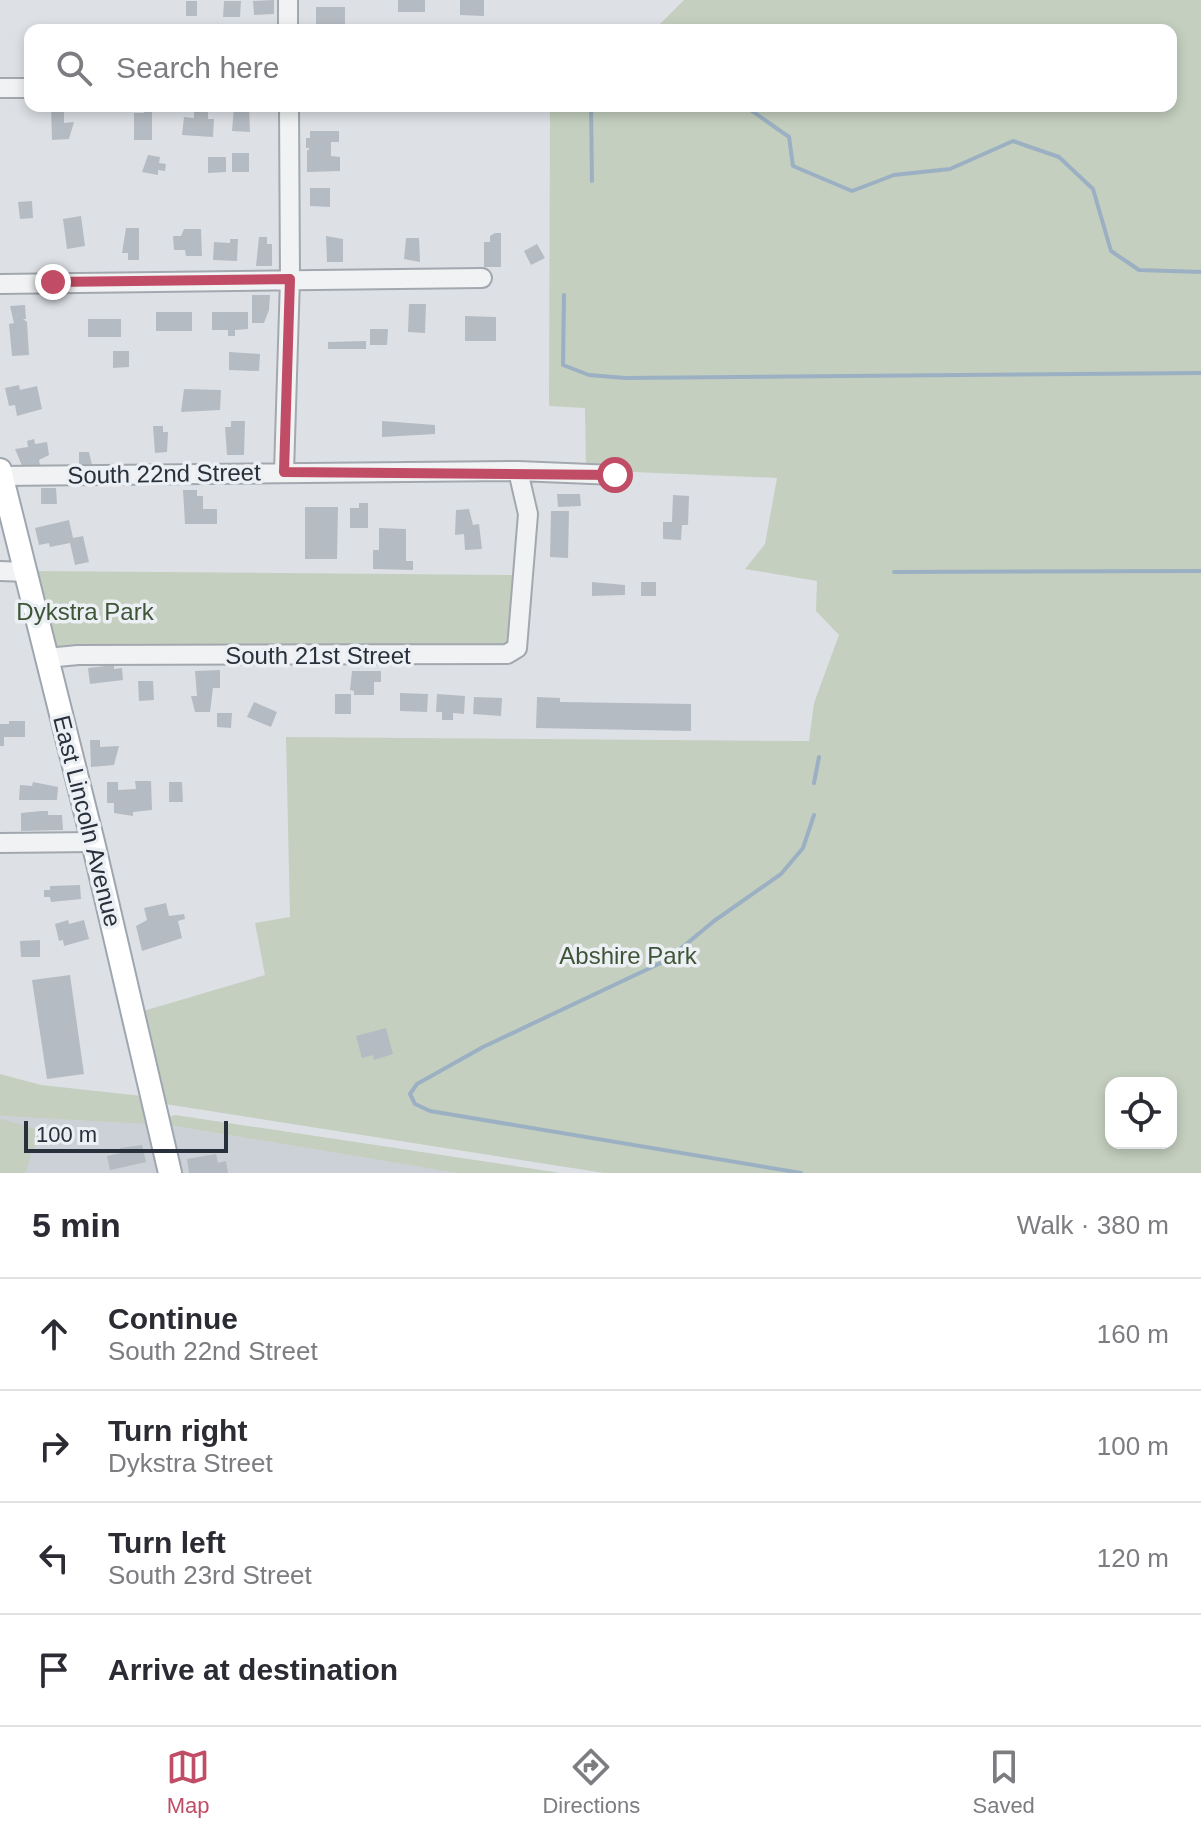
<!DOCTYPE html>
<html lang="en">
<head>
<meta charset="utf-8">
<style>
	:root { --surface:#fff; --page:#f2f2f3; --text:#2b2b33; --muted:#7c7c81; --line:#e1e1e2; --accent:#c04d65 }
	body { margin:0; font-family:Arial,sans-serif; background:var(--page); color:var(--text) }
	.controls { position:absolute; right:24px; bottom:24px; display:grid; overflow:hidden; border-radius:16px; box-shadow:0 4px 12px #0003 }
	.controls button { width:72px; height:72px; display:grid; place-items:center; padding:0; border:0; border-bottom:2px solid var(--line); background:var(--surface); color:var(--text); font:40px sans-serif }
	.scale { position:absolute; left:24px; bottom:20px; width:204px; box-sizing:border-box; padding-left:8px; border:4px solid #28303b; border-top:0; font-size:22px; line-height:28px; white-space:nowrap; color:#28303b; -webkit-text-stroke:6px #ecf0f4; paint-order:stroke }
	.stop { position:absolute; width:24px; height:24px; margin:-18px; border:6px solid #c04d65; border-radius:50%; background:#fff }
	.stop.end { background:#c04d65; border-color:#fff; box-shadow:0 2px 8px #0008 }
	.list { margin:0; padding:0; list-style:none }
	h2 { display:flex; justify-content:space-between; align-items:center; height:104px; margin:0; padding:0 32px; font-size:34px }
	h2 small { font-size:26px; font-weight:400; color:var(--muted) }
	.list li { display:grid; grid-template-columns:52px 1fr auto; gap:24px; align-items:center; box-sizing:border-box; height:112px; padding:0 32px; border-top:2px solid var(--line) }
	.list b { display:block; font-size:30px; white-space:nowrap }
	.list p { margin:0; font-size:26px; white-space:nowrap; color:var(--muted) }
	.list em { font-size:26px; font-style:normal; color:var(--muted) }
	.icon { flex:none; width:44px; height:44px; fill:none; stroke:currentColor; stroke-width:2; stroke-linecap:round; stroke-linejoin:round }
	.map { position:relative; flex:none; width:1201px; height:1173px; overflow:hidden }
	.search { position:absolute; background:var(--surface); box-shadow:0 4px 12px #0003; left:24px; right:24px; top:24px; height:88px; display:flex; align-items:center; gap:20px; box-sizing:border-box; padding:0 28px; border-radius:16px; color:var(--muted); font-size:30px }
	.sheet { height:552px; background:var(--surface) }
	nav { display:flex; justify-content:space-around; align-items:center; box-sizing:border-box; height:112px; border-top:2px solid var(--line); background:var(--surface); font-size:22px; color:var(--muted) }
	nav a { display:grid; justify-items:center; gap:4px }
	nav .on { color:var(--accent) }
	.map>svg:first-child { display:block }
</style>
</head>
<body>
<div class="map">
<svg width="1201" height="1173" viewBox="0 0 1201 1173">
	<rect width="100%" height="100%" fill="#dde1e6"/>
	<!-- built -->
	<path fill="#ccd0d7" d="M0,1116L168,1125L456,1173H0Z"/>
	<!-- green -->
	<path fill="#c4cfbf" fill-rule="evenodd" d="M684,0H1201V1173H604L165,1104L140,1012L265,975L255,923L290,917L286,737L809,741L814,703L839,635L816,611L817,581L745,569L765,544L777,478L586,470L585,408L549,406L550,106H1171V30H648L659,25ZM1111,1083H1171V1143H1111Z
		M34,571L521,575L511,648L55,649Z
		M0,1074L41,1085L142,1096L145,1124L0,1116Z
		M175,1115L561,1173H456L168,1125L166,1118Z
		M0,1119L48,1132L32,1150L26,1173H0Z"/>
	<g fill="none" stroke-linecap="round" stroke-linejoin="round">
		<!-- stream -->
		<path stroke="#9bb1c3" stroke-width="4" d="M591,106L592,181
			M745,106L789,137L793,166L852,191L894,175L950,169L1013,141L1059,157L1093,189L1111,251L1139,270L1201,272
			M564,295L563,365L589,375L625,378L1201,373
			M894,572L1201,571
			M814,783L819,757
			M801,1173L430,1111L415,1104L410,1094L417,1084L483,1047L667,960L714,921L781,874L803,848L814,815"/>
	</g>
	<!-- building -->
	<path fill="#b5bbc2" d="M274,0V14L254,15L253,1Z
		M398,0H425V12H398Z
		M460,0H484V16L460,15Z
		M186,1H197V16H186Z
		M224,1H241L240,17H223Z
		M316,7H345V24H316Z
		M51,106H64V123L74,122L69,139L52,140Z
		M234,106L249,107L250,132L232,131Z
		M144,108H152V140H134V113H144Z
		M194,111L208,112V119H214L213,137L182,135L184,117L194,118Z
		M310,131H339V142H331V156L340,157V171L307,172V151L310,148H306V138H310Z
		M232,153H249V172H232Z
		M148,155L160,157L159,163L166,164L165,171L158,170V175L142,172Z
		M208,157H226V172L208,173Z
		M310,188H330V207L310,206Z
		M32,201L33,218L20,219L18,202Z
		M81,216L85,246L67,249L63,219Z
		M126,228H139V260H128V253H122Z
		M184,229H201L202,256H186L185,250H174L173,236H181Z
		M495,233H501V267H484V242H490V236Z
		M326,236L343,239V262H327Z
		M259,237H267V244H272V266H256Z
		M406,238H419L420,262L404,259Z
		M230,239H238L237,261L213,260L214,242L230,243Z
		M537,244L545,258L531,265L524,251Z
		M252,295H270L269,310L264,323H252Z
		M409,304H426L425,333L408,332Z
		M25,305L26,319H23L27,322L29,355L12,356L9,324L14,323L10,306Z
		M156,312H192V331H156Z
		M212,312H248V329L235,330V336H228V330H212Z
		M465,316L496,317V341H465Z
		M88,319H121V337H88Z
		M370,329H388L387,345H370Z
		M366,341V349H328V342Z
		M113,351H129V367L113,368Z
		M229,352L260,354L259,371L229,370Z
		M19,385L20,390L37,386L42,409L17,416L15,405L9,406L5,388Z
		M184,389L221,390L220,410L181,412Z
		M231,421H245L244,455H227L225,427H231Z
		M382,421L435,425V434L382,437Z
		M153,426H163V432H168L167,452L155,453Z
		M34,439L35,444L47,442L49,455L39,460L40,465L23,468L15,449L28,447L27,441Z
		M79,452H89L92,465H79Z
		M41,488H56L57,504H41Z
		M183,490H197V496H203V509H217V524H185Z
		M557,494H580L581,506L558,507Z
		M673,495L689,496L688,525H682L681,540L663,539V522H672Z
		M359,503H368V528H350V508H359Z
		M305,507H338L337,559H305Z
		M469,509L473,525L479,524L482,549L465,550L464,534L455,535L456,510Z
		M551,511H569L568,558L550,557Z
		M69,520L73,538L83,536L89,562L75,565L70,543L50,547L49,543L39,545L35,528Z
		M379,528L406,529V561H413V570L373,569V550H379Z
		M592,582L625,585V595L592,596Z
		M641,582H656V596H641Z
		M114,665V669L122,668L123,680L90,684L88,668Z
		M220,670V688H213L210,712H195L191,696H197L195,671Z
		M352,671H381V682H374V695H354V691L350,690Z
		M138,681H153L154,700L139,701Z
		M400,693L428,694L427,712L400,711Z
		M335,694H351V714H335Z
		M437,694L465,696L464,714L453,713V720H442V712H436Z
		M474,697L502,698L501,716L473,714Z
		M537,697L560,698V702L691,704V731L536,728Z
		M254,702L277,712L271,727L247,717Z
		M217,713H232L231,728L217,727Z
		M9,721H25V737H4V746H0V724H9Z
		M90,740H100V747L119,746L114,765L91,767Z
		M135,781H151L152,810L133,812V816L114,813V803H107V782H118V790L136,789Z
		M33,782L58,787L57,800H19L20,785L32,786Z
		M169,782H182L183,802H169Z
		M41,811H48V815H62L63,830L21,831V813Z
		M80,885L81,899L51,902L50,897H44V890H50V886Z
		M166,903L169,916L184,914L185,919L178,921L182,938L142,951L136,926L147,920L144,908Z
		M68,920L69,924L84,920L89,939L64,946L63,940L59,941L55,924Z
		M40,940V957H21L20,941Z
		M70,975L84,1074L47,1079L32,980Z
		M386,1028L393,1054L374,1060L373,1055L362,1058L356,1036Z
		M142,1145L146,1162L110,1170L107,1156L121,1153L120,1148Z
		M216,1154L218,1163L226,1161L228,1173H189L187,1159Z"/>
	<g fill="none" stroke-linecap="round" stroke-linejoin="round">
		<defs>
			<path id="minor" d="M288,0V30
				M0,88H30
				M0,284L482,278
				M518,471L615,475
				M284,472L290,279L289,106
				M0,476L518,471L528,514L517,648L507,654L78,655L47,658
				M0,571L26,572
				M0,843L93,842"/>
			<path id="major" d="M0,470L93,842L170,1173"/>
		</defs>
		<!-- minor casing -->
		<use href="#minor" stroke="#a3a8af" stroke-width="22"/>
		<!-- major casing -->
		<use href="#major" stroke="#9ea6b0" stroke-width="26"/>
		<!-- minor -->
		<use href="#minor" stroke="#f0f2f4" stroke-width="18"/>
		<!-- major -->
		<use href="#major" stroke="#fff" stroke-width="22"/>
	</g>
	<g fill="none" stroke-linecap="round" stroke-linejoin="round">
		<!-- route -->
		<path stroke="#c04d65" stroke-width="10" d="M53,282L290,279L284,472L615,475"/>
	</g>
	<g text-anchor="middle" stroke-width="7" stroke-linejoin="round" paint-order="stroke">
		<!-- street labels -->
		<g font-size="24" fill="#28303b" stroke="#ecf0f4">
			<text transform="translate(164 474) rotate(-1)" y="8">South 22nd Street</text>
			<text x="318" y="664">South 21st Street</text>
			<text transform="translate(87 821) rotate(76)" y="8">East Lincoln Avenue</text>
		</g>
		<!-- park labels -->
		<g font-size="24" fill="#3e5537" stroke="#ecf0f4">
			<text x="85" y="620">Dykstra Park</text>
			<text x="628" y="964">Abshire Park</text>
		</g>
	</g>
</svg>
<div class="controls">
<button><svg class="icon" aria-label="locate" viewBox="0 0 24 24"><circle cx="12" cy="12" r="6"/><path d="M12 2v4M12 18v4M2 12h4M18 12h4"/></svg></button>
</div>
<div class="scale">100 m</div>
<div class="stop" style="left:615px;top:475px"></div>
<div class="stop end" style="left:53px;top:282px"></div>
<div class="search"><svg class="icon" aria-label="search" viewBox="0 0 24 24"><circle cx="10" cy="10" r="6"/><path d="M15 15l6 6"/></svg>Search here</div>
</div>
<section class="sheet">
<h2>5 min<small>Walk · 380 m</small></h2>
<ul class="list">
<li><svg class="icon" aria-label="ahead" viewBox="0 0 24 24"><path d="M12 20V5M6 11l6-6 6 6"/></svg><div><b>Continue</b><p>South 22nd Street</p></div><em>160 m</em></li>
<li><svg class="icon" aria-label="right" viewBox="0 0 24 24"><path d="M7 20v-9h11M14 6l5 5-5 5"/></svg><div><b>Turn right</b><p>Dykstra Street</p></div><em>100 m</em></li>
<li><svg class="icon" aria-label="left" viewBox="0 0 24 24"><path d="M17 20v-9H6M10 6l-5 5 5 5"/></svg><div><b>Turn left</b><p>South 23rd Street</p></div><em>120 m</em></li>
<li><svg class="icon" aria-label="arrive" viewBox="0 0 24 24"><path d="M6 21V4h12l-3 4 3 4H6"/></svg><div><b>Arrive at destination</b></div></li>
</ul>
</section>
<nav>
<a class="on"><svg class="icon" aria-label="map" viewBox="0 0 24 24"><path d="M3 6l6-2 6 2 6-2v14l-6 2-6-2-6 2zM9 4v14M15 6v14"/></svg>Map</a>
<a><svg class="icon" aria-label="directions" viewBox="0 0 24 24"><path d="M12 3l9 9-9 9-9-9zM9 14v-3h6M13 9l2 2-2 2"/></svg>Directions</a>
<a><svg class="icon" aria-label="saved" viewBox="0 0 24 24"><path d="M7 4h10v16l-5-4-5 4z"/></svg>Saved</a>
</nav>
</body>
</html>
